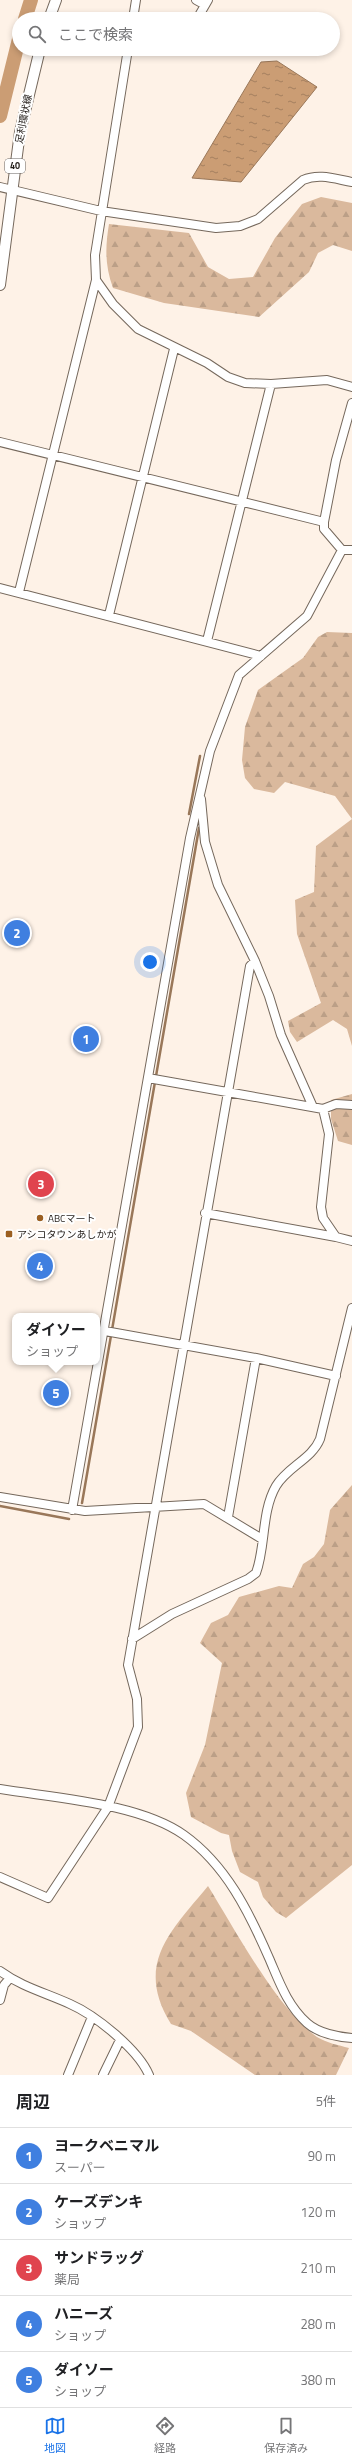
<!DOCTYPE html>
<html lang="ja">
<head>
<meta charset="utf-8">
<style>
	:root { --surface:#fff; --page:#f2f2f2; --text:#202124; --muted:#757577; --line:#e0e0e0; --accent:#1a73e8 }
	body { margin:0; font-family:"Titillium Web","Noto Sans JP",sans-serif; background:var(--page); color:var(--text) }
	.you { position:absolute; left:150px; top:962px; width:14px; height:14px; margin:-10px; border:3px solid #fff; border-radius:50%; background:#1a73e8; box-shadow:0 0 0 6px #1a73e833 }
	.badge { display:grid; place-items:center; width:26px; height:26px; border-radius:50%; background:var(--accent); color:#fff; font-size:13px; font-weight:700 }
	.pin { position:absolute; translate:-50% -50%; border:2px solid #fff; box-shadow:0 1px 4px #0006 }
	.popup { position:absolute; left:12px; top:1313px; width:88px; height:52px; box-sizing:border-box; display:grid; place-content:center; border-radius:8px; background:var(--surface); filter:drop-shadow(0 1px 3px #0005); font-size:13px; white-space:nowrap; color:var(--muted) }
	.popup b { font-size:15px; color:var(--text) }
	.popup::after { content:''; position:absolute; left:50%; top:100%; margin-left:-8px; border:8px solid transparent; border-top-color:var(--surface) }
	.list { margin:0; padding:0; list-style:none }
	h2 { display:flex; justify-content:space-between; align-items:center; height:52px; margin:0; padding:0 16px; font-size:17px }
	h2 small { font-size:13px; font-weight:400; color:var(--muted) }
	.list li { display:grid; grid-template-columns:26px 1fr auto; gap:12px; align-items:center; box-sizing:border-box; height:56px; padding:0 16px; border-top:1px solid var(--line) }
	.list b { display:block; font-size:15px; white-space:nowrap }
	.list p { margin:0; font-size:13px; white-space:nowrap; color:var(--muted) }
	.list em { font-size:13px; font-style:normal; color:var(--muted) }
	.icon { flex:none; width:22px; height:22px; fill:none; stroke:currentColor; stroke-width:2; stroke-linecap:round; stroke-linejoin:round }
	.map { position:relative; flex:none; width:352px; height:2075px; overflow:hidden }
	.search { position:absolute; background:var(--surface); box-shadow:0 2px 6px #0003; left:12px; right:12px; top:12px; height:44px; display:flex; align-items:center; gap:10px; box-sizing:border-box; padding:0 14px; border-radius:22px; color:var(--muted); font-size:15px }
	.sheet { height:332px; background:var(--surface) }
	nav { display:flex; justify-content:space-around; align-items:center; box-sizing:border-box; height:56px; border-top:1px solid var(--line); background:var(--surface); font-size:11px; color:var(--muted) }
	nav a { display:grid; justify-items:center; gap:2px }
	nav .on { color:var(--accent) }
	.map>svg:first-child { display:block }
</style>
</head>
<body>
<div class="map">
<svg width="352" height="2075" viewBox="0 0 352 2075">
	<defs>
		<pattern id="forest-firs" width="22" height="20" patternUnits="userSpaceOnUse"><rect width="22" height="20" fill="#dab99d"/><path d="M5 1l3.5 6h-7zM16 11l3.5 6h-7z" fill="#bb9f87"/></pattern>
		<pattern id="water-ripples" width="26" height="14" patternUnits="userSpaceOnUse"><rect width="26" height="14" fill="#cb9d74"/><path d="M2 4q2-2 4 0t4 0M15 11q2-2 4 0t4 0" fill="none" stroke="#a47f5e"/></pattern>
	</defs>
	<rect width="100%" height="100%" fill="#fef2e7"/>
	<!-- forest -->
	<path fill="url(#forest-firs)" d="M321,197L352,203V251L333,245L318,253L309,272L259,317L164,303L113,288C105,266 105,248 109,224L189,233L208,267L229,279L253,277L275,238L302,204Z
		M327,632L352,633V819L335,796L285,782L274,793L254,789L245,778L242,760L245,727L258,690L303,658L318,637Z
		M352,819V1046L347,1029L333,1020L297,1042L290,1032L288,1021L321,1003L297,934L295,900L314,892L316,846Z
		M352,1094V1145L338,1141L331,1119V1100Z
		M352,1485V1865L286,1918L276,1912L263,1897L258,1882L240,1872L232,1851L229,1835L221,1833L191,1817L186,1793L205,1745L222,1663L200,1643L211,1623L228,1615L239,1597L279,1586L292,1588L303,1564L314,1557L324,1544L330,1510Z
		M208,1886C234,1928 278,2010 317,2037C327,2043 338,2045 349,2048L336,2075H255L191,2031L171,2024C134,1964 171,1931 208,1886Z"/>
	<!-- water -->
	<path fill="url(#water-ripples)" stroke="#997759" d="M277,61L317,87L241,182L192,178L261,62Z"/>
	<g fill="none" stroke-linecap="round" stroke-linejoin="round">
		<!-- stream -->
		<path stroke="#997759" stroke-width="2.5" d="M189,814L200,756
			M82,1503L199,828
			M0,1506L69,1519"/>
		<!-- river -->
		<path stroke="#cb9d74" stroke-width="14" d="M25,19L31,0
			M0,116L19,39"/>
		<defs>
			<path id="minor" d="M196,0L205,5
				M133,19L136,0
				M197,19L208,0
				M128,49L95,255L96,280L113,304L138,329L207,363L228,377L245,383L271,384L327,380L352,387
				M0,187L101,211L216,228L240,226L258,219L303,180C319,173 335,179 352,182
				M352,403L336,460L324,522V529L342,550H352
				M0,442L324,522
				M0,588L261,656
				M19,592L96,280
				M109,615L174,349
				M207,641L271,384
				M201,799L205,842L218,885L255,961L269,996L281,1035L313,1107
				M148,1078L323,1109L336,1104L352,1105
				M323,1109L329,1134L321,1207L323,1218L336,1237L352,1241
				M205,1213L336,1237
				M105,1331L256,1358L336,1376
				M0,1497L85,1511L204,1504L262,1539
				M72,1510L190,838L210,751L239,675L307,616L342,550
				M228,1517L256,1358
				M132,1639L172,1614L248,1579L256,1573C266,1546 261,1512 276,1486C287,1467 312,1459 320,1439L352,1308
				M0,1789C54,1798 139,1803 184,1835C226,1865 249,1912 269,1958C279,1981 287,2005 307,2023C318,2033 338,2037 352,2038
				M0,1877L48,1898L108,1807L138,1727L137,1699L128,1665L250,966L255,961
				M0,1971C22,1987 46,1993 70,2004C95,2015 138,2049 149,2075
				M0,2000L4,1985L10,1978
				M68,2075L92,2017
				M103,2075L120,2040"/>
			<path id="major" d="M49,19L56,0
				M0,285L20,132L40,49"/>
		</defs>
		<!-- minor casing -->
		<use href="#minor" stroke="#75685c" stroke-width="10"/>
		<!-- major casing -->
		<use href="#major" stroke="#75685c" stroke-width="12"/>
		<!-- minor -->
		<use href="#minor" stroke="#fff" stroke-width="8"/>
		<!-- major -->
		<use href="#major" stroke="#fff" stroke-width="10"/>
	</g>
	<!-- markers -->
	<g fill="#9b5f21" stroke="#fff" stroke-width="1.5">
		<circle cx="40" cy="1218" r="4"/>
		<rect x="5" y="1230" width="8" height="8" rx="2"/>
	</g>
	<g text-anchor="middle" stroke-width="4" stroke-linejoin="round" paint-order="stroke">
		<!-- shield labels -->
		<rect fill="#fff" stroke="#65615e" stroke-width="1" x="5" y="159" width="20" height="14" rx="3"/>
		<g font-size="9" font-weight="bold" fill="#231d19">
			<text x="15" y="169">40</text>
		</g>
		<!-- street labels -->
		<g font-size="10" fill="#231d19" stroke="#fff">
			<text transform="translate(23 119) rotate(-79)" y="4">足利環状線</text>
		</g>
		<!-- poi labels -->
		<g font-size="10" fill="#231d19" stroke="#fff" text-anchor="start">
			<text x="48" y="1222">ABCマート</text>
			<text x="17" y="1238">アシコタウンあしかが</text>
		</g>
	</g>
</svg>
<div class="you"></div>
<div class="pin badge" style="left:86px;top:1039px;background:#3f7fe0">1</div>
<div class="pin badge" style="left:17px;top:933px;background:#3f7fe0">2</div>
<div class="pin badge" style="left:41px;top:1184px;background:#e0444e">3</div>
<div class="pin badge" style="left:40px;top:1266px;background:#3f7fe0">4</div>
<div class="pin badge" style="left:56px;top:1393px;background:#3f7fe0">5</div>
<div class="popup"><b>ダイソー</b>ショップ</div>
<div class="search"><svg class="icon" aria-label="search" viewBox="0 0 24 24"><circle cx="10" cy="10" r="6"/><path d="M15 15l6 6"/></svg>ここで検索</div>
</div>
<section class="sheet">
<h2>周辺<small>5件</small></h2>
<ul class="list">
<li><span class="badge" style="background:#3f7fe0">1</span><div><b>ヨークベニマル</b><p>スーパー</p></div><em>90 m</em></li>
<li><span class="badge" style="background:#3f7fe0">2</span><div><b>ケーズデンキ</b><p>ショップ</p></div><em>120 m</em></li>
<li><span class="badge" style="background:#e0444e">3</span><div><b>サンドラッグ</b><p>薬局</p></div><em>210 m</em></li>
<li><span class="badge" style="background:#3f7fe0">4</span><div><b>ハニーズ</b><p>ショップ</p></div><em>280 m</em></li>
<li><span class="badge" style="background:#3f7fe0">5</span><div><b>ダイソー</b><p>ショップ</p></div><em>380 m</em></li>
</ul>
</section>
<nav>
<a class="on"><svg class="icon" aria-label="map" viewBox="0 0 24 24"><path d="M3 6l6-2 6 2 6-2v14l-6 2-6-2-6 2zM9 4v14M15 6v14"/></svg>地図</a>
<a><svg class="icon" aria-label="directions" viewBox="0 0 24 24"><path d="M12 3l9 9-9 9-9-9zM9 14v-3h6M13 9l2 2-2 2"/></svg>経路</a>
<a><svg class="icon" aria-label="saved" viewBox="0 0 24 24"><path d="M7 4h10v16l-5-4-5 4z"/></svg>保存済み</a>
</nav>
</body>
</html>
